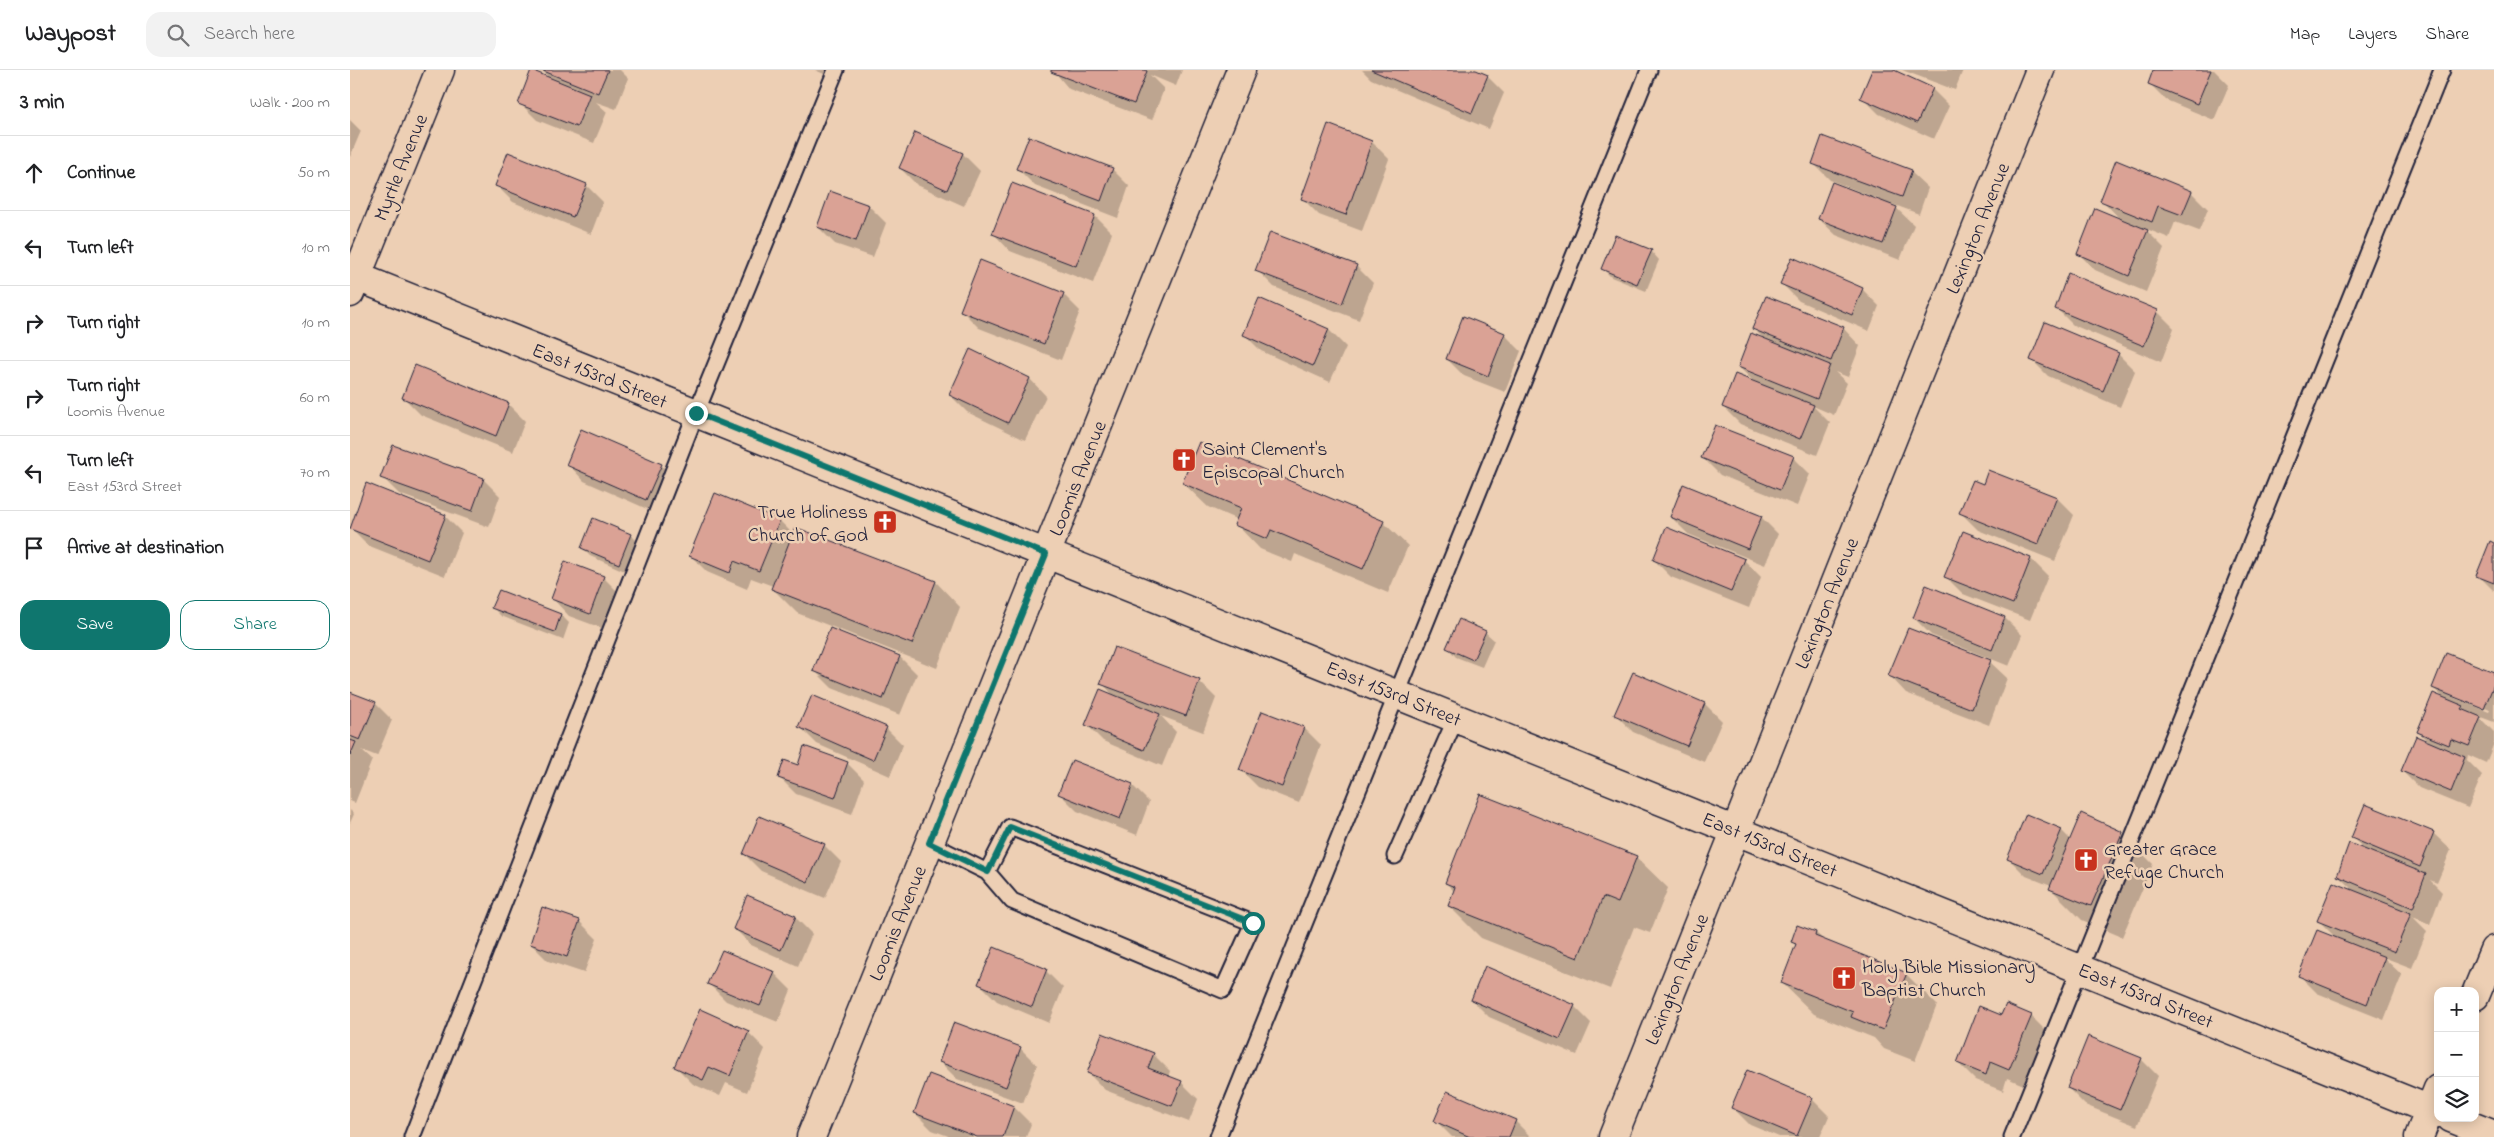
<!DOCTYPE html>
<html lang="en">
<head>
<meta charset="utf-8">
<style>
	:root { --surface:#fff; --page:#f2f2f2; --text:#202124; --muted:#757577; --line:#e0e0e0; --accent:#0f766e }
	body { margin:0; font-family:"Indie Flower",sans-serif; background:var(--page); color:var(--text) }
	.controls { position:absolute; right:15px; bottom:15px; display:grid; overflow:hidden; border-radius:10px; box-shadow:0 2px 12px #0003 }
	.controls button { width:45px; height:45px; display:grid; place-items:center; padding:0; border:0; border-bottom:1px solid var(--line); background:var(--surface); color:var(--text); font:25px sans-serif }
	.stop { position:absolute; width:15px; height:15px; margin:-11px; border:4px solid #0f766e; border-radius:50%; background:#fff }
	.stop.end { background:#0f766e; border-color:#fff; box-shadow:0 1px 5px #0008 }
	.list { margin:0; padding:0; list-style:none }
	h2 { display:flex; justify-content:space-between; align-items:center; height:65px; margin:0; padding:0 20px; font-size:21px }
	h2 small { font-size:16px; font-weight:400; color:var(--muted) }
	.list li { display:grid; grid-template-columns:32px 1fr auto; gap:15px; align-items:center; box-sizing:border-box; height:75px; padding:0 20px; border-top:1px solid var(--line) }
	.list b { display:block; font-size:19px; white-space:nowrap }
	.list p { margin:0; font-size:16px; white-space:nowrap; color:var(--muted) }
	.list em { font-size:16px; font-style:normal; color:var(--muted) }
	.actions { display:flex; gap:10px; padding:15px 20px }
	.actions a { flex:1; padding:11px 0; border:1px solid var(--accent); border-radius:15px; text-align:center; font-size:18px; color:var(--accent) }
	.actions .main { background:var(--accent); color:#fff }
	.icon { flex:none; width:28px; height:28px; fill:none; stroke:currentColor; stroke-width:2; stroke-linecap:round; stroke-linejoin:round }
	.map { position:relative; flex:none; width:2144px; height:1067px; overflow:hidden }
	header { display:flex; align-items:center; gap:30px; box-sizing:border-box; height:70px; padding:0 25px; background:var(--surface); border-bottom:1px solid var(--line) }
	header strong { font-size:24px }
	nav { display:flex; gap:28px; margin-inline-start:auto; font-size:18px }
	.search { width:350px; height:45px; background:var(--page); display:flex; align-items:center; gap:12px; box-sizing:border-box; padding:0 18px; border-radius:15px; color:var(--muted); font-size:19px }
	main { display:flex }
	aside { flex:1; background:var(--surface) }
	.map>svg:first-child { display:block }
</style>
</head>
<body>
<header>
<strong>Waypost</strong>
<div class="search"><svg class="icon" aria-label="search" viewBox="0 0 24 24"><circle cx="10" cy="10" r="6"/><path d="M15 15l6 6"/></svg>Search here</div>
<nav><a>Map</a><a>Layers</a><a>Share</a></nav>
</header>
<main>
<aside>
<h2>3 min<small>Walk · 200 m</small></h2>
<ul class="list">
<li><svg class="icon" aria-label="ahead" viewBox="0 0 24 24"><path d="M12 20V5M6 11l6-6 6 6"/></svg><div><b>Continue</b></div><em>50 m</em></li>
<li><svg class="icon" aria-label="left" viewBox="0 0 24 24"><path d="M17 20v-9H6M10 6l-5 5 5 5"/></svg><div><b>Turn left</b></div><em>10 m</em></li>
<li><svg class="icon" aria-label="right" viewBox="0 0 24 24"><path d="M7 20v-9h11M14 6l5 5-5 5"/></svg><div><b>Turn right</b></div><em>10 m</em></li>
<li><svg class="icon" aria-label="right" viewBox="0 0 24 24"><path d="M7 20v-9h11M14 6l5 5-5 5"/></svg><div><b>Turn right</b><p>Loomis Avenue</p></div><em>60 m</em></li>
<li><svg class="icon" aria-label="left" viewBox="0 0 24 24"><path d="M17 20v-9H6M10 6l-5 5 5 5"/></svg><div><b>Turn left</b><p>East 153rd Street</p></div><em>70 m</em></li>
<li><svg class="icon" aria-label="arrive" viewBox="0 0 24 24"><path d="M6 21V4h12l-3 4 3 4H6"/></svg><div><b>Arrive at destination</b></div></li>
</ul>
<div class="actions"><a class="main">Save</a><a>Share</a></div>
</aside>
<div class="map">
<svg width="2144" height="1067" viewBox="0 0 2144 1067">
	<rect width="100%" height="100%" fill="#edcfb4"/>
	<filter id="ink" filterUnits="userSpaceOnUse"><feTurbulence type="fractalNoise" baseFrequency=".02" numOctaves="2"/><feDisplacementMap in="SourceGraphic" scale="10" xChannelSelector="R" yChannelSelector="G"/><feConvolveMatrix kernelMatrix="1 2 1 2 8 2 1 2 1" color-interpolation-filters="sRGB"/></filter>
	<g filter="url(#ink)">
		<!-- shadow -->
		<path fill="#0003" fill-rule="evenodd" d="M192,0H270L278,8L266,39L246,32L257,42L244,73L187,50L170,33L201,10Z
			M465,0H487L483,8Z
			M703,0H832L826,16L800,5L814,19L802,50L719,19Z
			M1012,0H1123L1137,6L1154,23L1139,59L1021,9Z
			M1524,0H1541L1582,19L1599,36L1584,69L1529,44L1512,27Z
			M1552,0H1613L1605,20Z
			M1805,0H1864L1879,15L1864,50L1816,30L1799,13Z
			M0,50L11,61L0,87Z
			M979,56L1022,72L1039,89L1012,161L969,145L952,128Z
			M566,63L613,84L630,101L614,136L567,115L550,98Z
			M1463,93L1561,102L1578,118L1569,144L1542,134L1564,155L1550,190L1486,165L1469,149L1529,131V129L1480,110Z
			M668,99H762L779,116L768,148L685,116Z
			M663,114L745,146L762,163L743,213L660,181L644,164Z
			M146,115H236L253,132L241,164L163,132Z
			M1841,122L1858,139L1849,161L1825,152L1819,168L1794,158L1814,178L1796,222L1745,200L1728,183L1772,151L1752,130Z
			M481,123L519,136L536,153L523,187L485,174L468,157Z
			M1301,181L1309,190L1296,221L1261,207L1253,199Z
			M1006,196L1023,213L1009,250L924,217L907,200Z
			M1432,214L1512,219L1529,236L1519,261L1449,231Z
			M713,224L730,241L711,290L629,258L612,241Z
			M1416,227L1494,259L1510,276L1498,307L1485,302L1497,313L1484,345L1463,336L1480,353L1467,385L1390,354L1373,337L1406,314L1389,297L1415,270L1404,259Z
			M909,230L979,260L996,277L980,312L911,281L894,264Z
			M1706,238L1807,241L1824,258L1811,292L1723,255Z
			M1154,264L1171,281L1155,322L1114,306L1097,289Z
			M1768,284L1785,301L1770,337L1698,306L1681,289Z
			M680,309L696,326L675,370L617,342L600,325Z
			M54,328L158,334L175,351L163,382L71,345Z
			M1443,387L1460,404L1447,436L1370,405L1353,388Z
			M218,394L311,395L328,412L313,446L234,411Z
			M1639,402L1707,428L1724,445L1705,491L1628,460L1611,443L1633,416Z
			M32,407L133,409L150,426L139,457L49,424Z
			M833,413L1033,452L1058,476L1038,523L945,484L942,492L910,479L886,454L888,450L858,437Z
			M17,415L95,446L112,463L95,506L17,475L0,458Z
			M1321,447H1411L1428,464L1415,495L1338,464Z
			M244,449L281,465L289,473L277,502L240,486L232,478Z
			M430,451L443,464L445,458L586,512L610,537L587,598L447,543L422,518L423,516L401,508L397,519L357,502L340,485Z
			M2144,474V521L2128,505Z
			M1681,489L1698,506L1680,550L1613,524L1596,507Z
			M1304,490H1394L1411,507L1399,538L1321,507Z
			M253,507L270,524L257,560L219,546L203,529Z
			M1577,517L1655,548L1672,565L1659,596L1581,565L1564,548Z
			M149,522L211,545L219,553L213,570L151,546L143,538Z
			M1135,562L1144,570L1132,597L1106,587L1098,578Z
			M550,587L567,604L550,645L482,618L465,601Z
			M1640,592L1657,608L1639,655L1556,623L1540,606Z
			M1283,603L1355,634L1372,651L1354,692L1283,662L1266,645Z
			M2144,604V652L2128,646L2144,662V673L2136,693L2118,685L2117,690L2132,705L2118,738L2069,718L2052,701L2080,673L2068,662L2095,629L2083,618ZM2102,625L2140,640L2139,642L2102,627Z
			M849,611L866,628L853,662L811,646L826,662L812,696L753,671L736,654L764,626L752,613Z
			M0,623L25,633L42,650L27,686L11,680L22,690L5,733L0,731Z
			M912,642L954,658L971,675L949,733L908,717L891,700Z
			M450,657L536,658L553,675L540,706L467,674Z
			M497,693L514,710L502,744L446,724L429,707L449,696Z
			M782,715L799,732L787,765L727,741L710,724Z
			M2016,736L2084,764L2101,780L2087,813L2080,810L2092,822L2080,854L2063,847L2077,861L2062,898L2033,887L2052,905L2034,950L1967,923L1950,906L1987,869L1969,851L2005,822L1988,806L2016,781L2003,768Z
			M0,740L4,744L0,753Z
			M1711,760L1721,770L1772,763L1803,794L1772,867L1732,850L1700,818L1701,816L1676,806L1659,789Z
			M474,775L491,792L475,828L411,801L394,784Z
			M1286,787L1318,818L1300,863L1284,857L1260,919L1131,868L1099,836L1105,822L1096,813Z
			M193,839L230,852L247,869L234,903L198,891L181,874Z
			M445,847L462,864L448,896L401,875L384,858Z
			M1466,863L1474,870L1556,904L1587,935L1565,991L1534,979L1524,968L1464,944L1432,913L1447,876L1442,872Z
			M696,901L713,918L699,953L647,931L630,914Z
			M424,903L441,920L428,952L376,931L359,914Z
			M1122,930L1224,936L1241,953L1227,985L1139,947Z
			M1652,946H1681L1698,963L1676,1016L1657,1008L1653,1021L1625,1010L1608,993Z
			M398,962L415,979L397,1022L376,1013L370,1026L343,1014L326,997Z
			M670,978L687,995L673,1033L607,1009L590,992Z
			M803,984L820,1001L818,1007L831,1012L848,1029L839,1052L755,1020L738,1003Z
			M1791,989L1808,1006L1787,1056L1735,1035L1718,1018Z
			M580,1005L664,1037L681,1054L676,1067H601L582,1060L565,1043Z
			M1462,1029L1479,1046L1470,1067H1429L1400,1055L1383,1038Z
			M1086,1051H1165L1181,1067H1102Z"/>
		<!-- building -->
		<path fill="#daa295" stroke="#22223b" d="M181,0L240,24L227,57L168,34Z
			M191,0H258L248,23Z
			M701,0H795L797,1L784,34L701,2Z
			M1021,0H1126L1138,5L1122,43Z
			M1522,0H1544L1583,18L1567,53L1510,28Z
			M1803,0H1861L1847,34L1798,14Z
			M978,54L1022,71L996,145L951,129Z
			M565,62L613,83L597,120L549,98Z
			M679,66L763,98L751,131L666,99Z
			M1472,66L1562,100L1552,127L1462,94Z
			M158,82L237,114L223,147L145,116Z
			M1766,90L1842,121L1832,145L1808,136L1802,152L1750,131Z
			M1482,112L1547,137L1533,174L1468,149Z
			M662,113L745,145L726,196L642,164Z
			M480,121L519,135L506,171L467,157Z
			M1745,138L1798,160L1779,206L1727,184Z
			M920,162L1007,195L992,234L905,201Z
			M1265,165L1302,180L1287,214L1251,199Z
			M1442,187L1513,218L1502,245L1430,214Z
			M630,190L714,223L694,274L610,241Z
			M1718,203L1808,240L1794,276L1705,239Z
			M1416,226L1494,257L1481,291L1402,259Z
			M909,228L979,259L963,296L893,265Z
			M1113,246L1155,263L1138,306L1096,289Z
			M1695,252L1769,283L1753,321L1680,290Z
			M1401,263L1480,295L1467,329L1388,297Z
			M620,279L680,308L658,353L599,325Z
			M65,295L159,333L146,366L52,328Z
			M1385,304L1464,335L1450,369L1372,337Z
			M1365,355L1444,386L1430,420L1351,388Z
			M231,359L312,394L296,430L216,395Z
			M849,372L1034,451L1013,499L921,460L917,469L884,455L891,438L832,413Z
			M43,375L134,408L122,441L30,408Z
			M1638,400L1707,427L1688,475L1609,443L1623,410L1633,414Z
			M16,413L96,445L78,490L0,459Z
			M1333,414L1412,446L1398,479L1320,447Z
			M365,423L430,450L409,501L384,491L380,503L339,486Z
			M243,448L281,464L269,494L231,478Z
			M445,457L586,511L562,574L421,519Z
			M1316,457L1395,489L1381,522L1303,490Z
			M1613,461L1681,488L1663,534L1594,507Z
			M2140,471L2144,473V513L2126,506Z
			M215,491L254,506L240,544L201,529Z
			M1576,515L1655,547L1642,580L1563,548Z
			M149,520L211,544L205,562L141,538Z
			M1109,549L1136,561L1123,590L1096,578Z
			M480,558L550,586L533,629L463,601Z
			M1558,558L1641,590L1622,639L1538,606Z
			M764,577L850,610L836,646L750,614Z
			M2096,583L2144,602V614L2134,639L2082,618Z
			M1283,602L1355,633L1337,676L1264,645Z
			M750,619L810,644L794,680L735,655Z
			M0,622L26,632L10,670L0,666Z
			M2083,623L2114,636L2112,639L2131,647L2119,676L2101,669L2099,675L2067,662Z
			M462,625L537,657L523,690L448,657Z
			M912,641L954,657L932,717L889,700Z
			M2066,666L2115,687L2101,722L2051,701Z
			M0,670L6,672L0,686Z
			M454,676L498,692L485,728L428,708L434,690L448,695Z
			M722,690L783,714L770,749L708,724Z
			M1130,724L1287,786L1268,833L1253,827L1228,888L1098,836L1105,817L1095,813Z
			M2015,734L2084,762L2070,797L2001,768Z
			M1731,743L1773,762L1741,836L1699,819Z
			M1676,744L1712,759L1693,804L1657,789Z
			M409,746L475,774L458,812L393,784Z
			M1999,773L2076,804L2063,838L1987,806Z
			M1983,812L2061,843L2045,882L1967,851Z
			M397,825L446,846L431,880L383,859Z
			M192,837L230,850L217,887L180,874Z
			M1447,855L1466,862L1465,866L1557,903L1533,960L1501,947L1503,942L1431,913L1446,874L1441,872Z
			M1967,860L2035,887L2017,934L1948,906Z
			M644,877L697,899L682,937L628,914Z
			M372,880L425,902L410,936L357,914Z
			M1135,896L1225,935L1210,969L1121,930Z
			M1656,934L1682,945L1659,1000L1640,992L1636,1005L1607,993L1629,936L1651,945Z
			M350,939L399,961L380,1006L359,997L353,1010L324,997Z
			M604,952L671,977L656,1017L589,992Z
			M752,963L804,983L798,998L832,1011L822,1036L737,1003Z
			M1738,966L1792,988L1770,1040L1717,1018Z
			M1397,1000L1463,1028L1447,1066L1381,1038Z
			M579,1004L664,1036L653,1067H627L564,1043Z
			M1097,1021L1166,1050L1159,1067H1120L1084,1051Z"/>
		<g fill="none" stroke-linecap="round" stroke-linejoin="round">
			<defs>
				<path id="service" d="M579,773L637,802L662,831L873,920L903,853L660,757L637,802
					M1045,786L1106,648
					M62,1067L346,343L486,0
					M868,1067L1299,0
					M1662,1067L2092,0"/>
				<path id="minor" d="M0,204L2088,1043
					M0,223L90,0
					M2125,926L2144,880
					M2101,1048L2144,1065
					M461,1067L891,0
					M1263,1067L1690,0
					M2069,1067L2088,1019"/>
			</defs>
			<!-- service casing -->
			<use href="#service" stroke="#22223b" stroke-width="19"/>
			<!-- minor casing -->
			<use href="#minor" stroke="#22223b" stroke-width="31"/>
			<!-- service -->
			<use href="#service" stroke="#edcfb4" stroke-width="15"/>
			<!-- minor -->
			<use href="#minor" stroke="#edcfb4" stroke-width="28"/>
		</g>
	</g>
	<g fill="none" stroke-linecap="round" stroke-linejoin="round" filter="url(#ink)">
		<!-- route -->
		<path stroke="#0f766e" stroke-width="6" d="M346,343L696,484L579,773L638,802L660,757L903,853"/>
	</g>
	<!-- icons -->
	<defs>
		<symbol id="church-square" viewBox="-11 -11 22 22"><rect x="-9" y="-9" width="18" height="18" rx="4" fill="#c8321e" stroke="#edcfb4"/><path d="M-1.2-6h2.4v3.5h3.3v2.4h-3.3V6h-2.4V-.1h-3.3v-2.4h3.3Z" fill="#fff"/></symbol>
	</defs>
	<g fill-rule="evenodd">
		<use href="#church-square" x="820" y="376" width="28" height="28"/>
		<use href="#church-square" x="521" y="438" width="28" height="28"/>
		<use href="#church-square" x="1722" y="776" width="28" height="28"/>
		<use href="#church-square" x="1480" y="894" width="28" height="28"/>
	</g>
	<g text-anchor="middle" stroke-width="5" stroke-linejoin="round" paint-order="stroke">
		<!-- street labels -->
		<g font-size="20" fill="#22223b" stroke="#edcfb4">
			<text transform="translate(50 97) rotate(-68)" y="7">Myrtle Avenue</text>
			<text transform="translate(1627 158) rotate(-68)" y="7">Lexington Avenue</text>
			<text transform="translate(250 305) rotate(22)" y="7">East 153rd Street</text>
			<text transform="translate(727 408) rotate(-68)" y="7">Loomis Avenue</text>
			<text transform="translate(1476 533) rotate(-68)" y="7">Lexington Avenue</text>
			<text transform="translate(1044 623) rotate(22)" y="7">East 153rd Street</text>
			<text transform="translate(1420 774) rotate(22)" y="7">East 153rd Street</text>
			<text transform="translate(547 853) rotate(-68)" y="7">Loomis Avenue</text>
			<text transform="translate(1326 909) rotate(-68)" y="7">Lexington Avenue</text>
			<text transform="translate(1796 925) rotate(22)" y="7">East 153rd Street</text>
		</g>
		<!-- poi labels -->
		<g font-size="20" fill="#22223b" stroke="#edcfb4" text-anchor="start">
			<text x="852" y="385">Saint Clement's<tspan x="852" dy="23">Episcopal Church</tspan></text>
			<text x="518" y="448" text-anchor="end">True Holiness<tspan x="518" dy="23">Church of God</tspan></text>
			<text x="1754" y="785">Greater Grace<tspan x="1754" dy="23">Refuge Church</tspan></text>
			<text x="1512" y="903">Holy Bible Missionary<tspan x="1512" dy="23">Baptist Church</tspan></text>
		</g>
	</g>
</svg>
<div class="controls">
<button>+</button>
<button>−</button>
<button><svg class="icon" aria-label="layers" viewBox="0 0 24 24"><path d="M12 4l9 5-9 5-9-5zM3 14l9 5 9-5"/></svg></button>
</div>
<div class="stop" style="left:903px;top:853px"></div>
<div class="stop end" style="left:346px;top:343px"></div>
</div>
</main>
</body>
</html>
